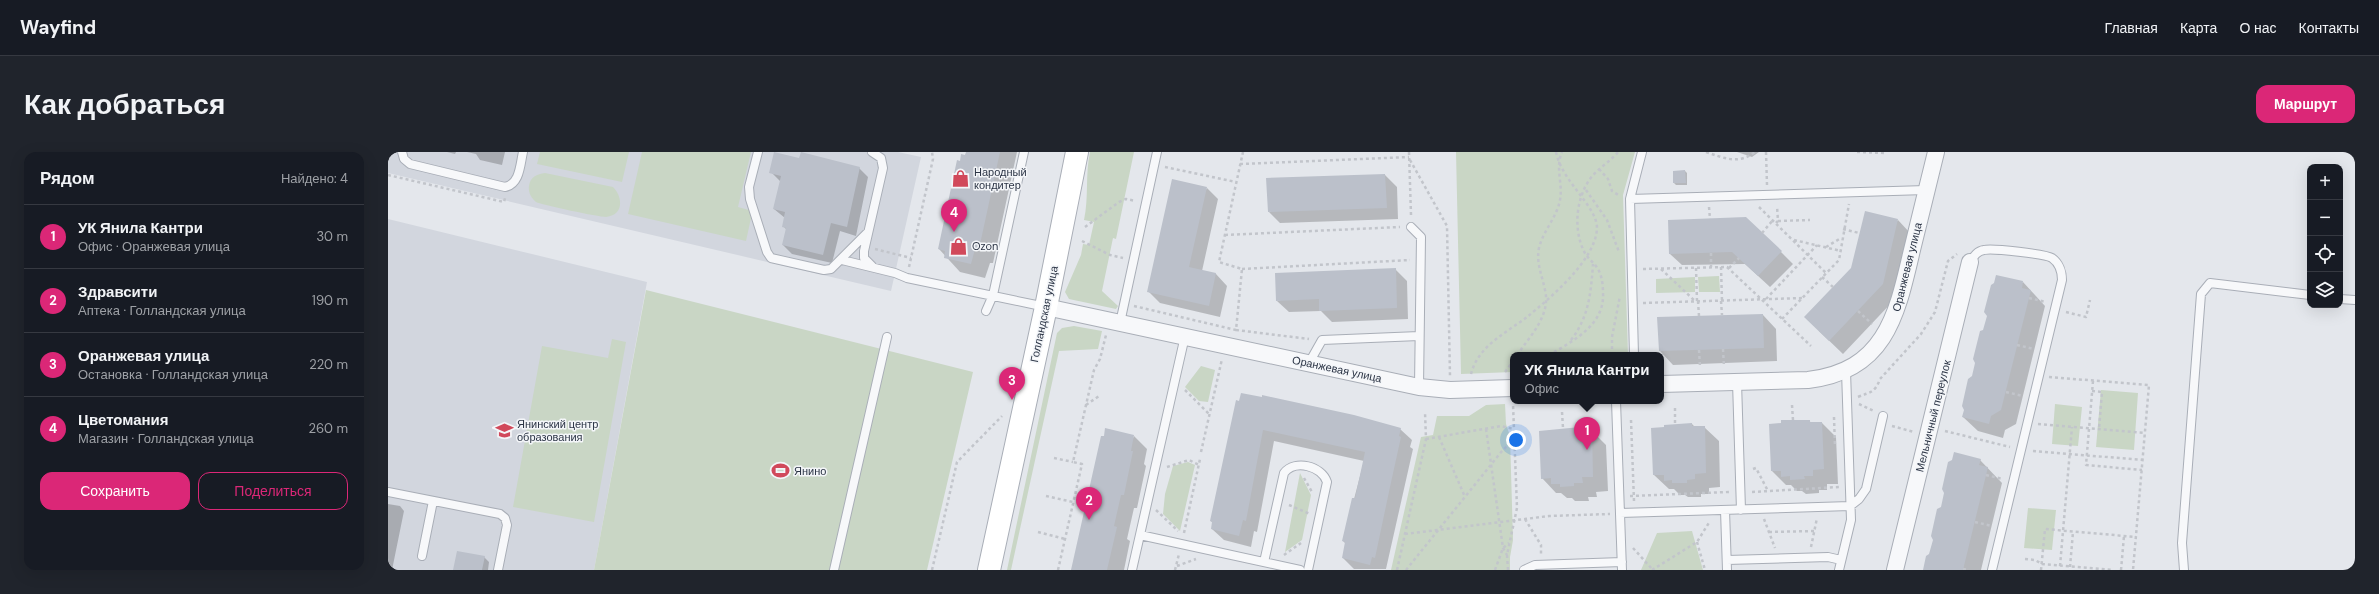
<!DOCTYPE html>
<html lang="ru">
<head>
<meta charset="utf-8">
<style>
	:root { --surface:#171b24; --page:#20242c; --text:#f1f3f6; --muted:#9ea1a6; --line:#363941; --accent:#db2777 }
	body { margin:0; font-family:"DM Sans",sans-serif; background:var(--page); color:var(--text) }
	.controls { position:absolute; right:12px; top:12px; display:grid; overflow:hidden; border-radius:8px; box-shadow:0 4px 16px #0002 }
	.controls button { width:36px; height:36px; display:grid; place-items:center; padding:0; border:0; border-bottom:1px solid var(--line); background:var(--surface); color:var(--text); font:20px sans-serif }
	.you { position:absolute; left:1128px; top:288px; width:14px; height:14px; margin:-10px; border:3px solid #fff; border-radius:50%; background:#1a73e8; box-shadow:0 0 0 6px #1a73e833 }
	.badge { display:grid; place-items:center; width:26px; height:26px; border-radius:50%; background:var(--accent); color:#fff; font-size:13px; font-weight:700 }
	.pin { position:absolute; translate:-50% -33px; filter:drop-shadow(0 1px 2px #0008) }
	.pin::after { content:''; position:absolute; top:21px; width:14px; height:12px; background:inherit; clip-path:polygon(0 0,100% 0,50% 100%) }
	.popup { position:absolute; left:1122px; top:200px; width:154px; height:52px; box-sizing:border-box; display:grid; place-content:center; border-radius:8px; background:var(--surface); filter:drop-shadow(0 1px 3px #0005); font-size:13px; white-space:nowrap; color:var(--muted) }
	.popup b { font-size:15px; color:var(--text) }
	.popup::after { content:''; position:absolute; left:50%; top:100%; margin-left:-8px; border:8px solid transparent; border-top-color:var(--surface) }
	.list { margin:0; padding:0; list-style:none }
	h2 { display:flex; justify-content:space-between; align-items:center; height:52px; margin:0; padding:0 16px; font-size:17px }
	h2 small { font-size:13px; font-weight:400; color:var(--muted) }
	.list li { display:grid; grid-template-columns:26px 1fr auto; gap:12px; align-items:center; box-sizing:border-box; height:64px; padding:0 16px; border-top:1px solid var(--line) }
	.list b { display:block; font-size:15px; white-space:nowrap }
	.list p { margin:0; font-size:13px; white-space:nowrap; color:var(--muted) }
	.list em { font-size:13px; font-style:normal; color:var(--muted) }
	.actions { display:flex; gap:8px; padding:12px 16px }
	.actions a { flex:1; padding:9px 0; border:1px solid var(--accent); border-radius:12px; text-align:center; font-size:14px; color:var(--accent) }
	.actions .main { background:var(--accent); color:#fff }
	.icon { flex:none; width:22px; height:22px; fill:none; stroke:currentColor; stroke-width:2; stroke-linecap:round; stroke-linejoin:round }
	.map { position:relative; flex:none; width:1967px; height:418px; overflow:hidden; border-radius:12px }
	header { display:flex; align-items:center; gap:24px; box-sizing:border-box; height:56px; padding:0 20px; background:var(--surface); border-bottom:1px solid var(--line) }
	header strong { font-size:19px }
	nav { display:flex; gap:22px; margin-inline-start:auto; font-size:14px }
	.intro { display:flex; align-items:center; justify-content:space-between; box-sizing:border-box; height:96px; padding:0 24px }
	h1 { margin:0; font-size:28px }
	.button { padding:10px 18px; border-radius:12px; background:var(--accent); color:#fff; font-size:14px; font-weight:700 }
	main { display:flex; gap:24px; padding:0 24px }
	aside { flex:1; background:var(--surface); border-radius:12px; box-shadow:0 4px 16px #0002 }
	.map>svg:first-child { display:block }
</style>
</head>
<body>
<header>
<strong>Wayfind</strong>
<nav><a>Главная</a><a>Карта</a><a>О нас</a><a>Контакты</a></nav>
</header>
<div class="intro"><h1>Как добраться</h1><a class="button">Маршрут</a></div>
<main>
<aside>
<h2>Рядом<small>Найдено: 4</small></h2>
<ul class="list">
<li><span class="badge">1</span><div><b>УК Янила Кантри</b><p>Офис · Оранжевая улица</p></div><em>30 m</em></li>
<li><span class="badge">2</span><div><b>Здравсити</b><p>Аптека · Голландская улица</p></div><em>190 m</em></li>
<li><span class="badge">3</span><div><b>Оранжевая улица</b><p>Остановка · Голландская улица</p></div><em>220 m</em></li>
<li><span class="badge">4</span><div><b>Цветомания</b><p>Магазин · Голландская улица</p></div><em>260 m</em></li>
</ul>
<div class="actions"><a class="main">Сохранить</a><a>Поделиться</a></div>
</aside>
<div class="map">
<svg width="1967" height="418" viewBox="0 0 1967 418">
	<rect width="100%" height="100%" fill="#e4e7ec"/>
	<!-- built -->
	<path fill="#d2d6de" d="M0,0H510L533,5L503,139L0,21Z
		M0,67L259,130L206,418H0Z"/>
	<!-- green -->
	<path fill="#c9d6c5" d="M152,0H241L234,30L149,12Z
		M254,0H363L350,55L361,58L363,66L358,89L240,62Z
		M702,0H746L728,87L725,86L714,139L730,154L728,157L681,147L677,140L693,103L695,92L701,93L706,70L696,68C701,45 697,23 702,0Z
		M1068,0H1247L1235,43L1240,203H1125V220L1073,222Z
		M157,21L225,35C235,45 236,63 218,65C211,65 154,53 148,50C143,46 140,40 141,34C142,25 149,22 157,21Z
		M1331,124L1332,140H1311L1310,125Z
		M1307,125V140L1268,141V127Z
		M258,138L585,220L539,418H206Z
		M686,174L714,179L710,197L671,199L623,418H619L669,181L674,176Z
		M224,187L238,190L206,370L125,355L154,194L220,206Z
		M813,214L827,218L820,250L811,249L797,235Z
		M1713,238L1750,241L1746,298L1708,295Z
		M1117,252L1118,272L1122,284L1125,388L1122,405V418H1003L1033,285L1045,283L1049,264H1081L1098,253Z
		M1667,252L1694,255L1690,294L1664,292Z
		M800,310L807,313L792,379L775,362L777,342L785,314Z
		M912,321L923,343L914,388L897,400Z
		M1640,356L1668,358L1664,398L1636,396Z
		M1304,379L1315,418H1253L1269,381Z"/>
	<!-- shadow -->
	<path fill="#0003" d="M59,0H68L67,2Z
		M79,0H117L114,13L92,8L88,2Z
		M579,0H629L605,111H602L597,126L572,120L551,97L573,10Z
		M1349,0H1371L1364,5Z
		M412,7L471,16L480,25L468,84L452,79L444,111L404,102L395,93L399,78L395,74L397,66L386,57L393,30L383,20Z
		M1297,19L1299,21V33H1288L1286,31Z
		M997,23L1009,35L1010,67L892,71L881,60Z
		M819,36L830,47L814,119L828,122L839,134L832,165L772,151L760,139Z
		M1510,68L1523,82L1508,146L1455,202L1431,179Z
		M1281,69L1393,100L1405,112L1382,135L1357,112L1294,113L1282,102Z
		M1007,117L1019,129L1020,167L944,170L933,159L901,160L889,149Z
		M1635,130L1657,154L1628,272L1617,278L1615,286L1590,279L1575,265L1596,178Z
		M1375,163L1388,177L1389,209L1285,213L1272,199Z
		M849,250L1012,277L1024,288L1022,295L1025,297L998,417H966L955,406L958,392L955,389L976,309L886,289L869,380L866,379L863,395L836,388L824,377L825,371L823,369Z
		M1421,269L1424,271H1434L1448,285L1450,332H1439V338H1431V341L1418,342L1414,339H1409L1403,333H1398L1384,319Z
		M1304,272L1307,275H1316L1331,289L1332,335L1321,336V342H1313V345H1300L1297,343H1292L1286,337H1281L1266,323Z
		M1191,276L1194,279L1203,278L1218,293L1220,339L1208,340L1209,345H1200L1201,349H1187L1184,346H1179L1173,341H1168L1154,326Z
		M746,284L759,297L756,312L758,314L749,356H746L739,387L742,389L736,418H684Z
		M1592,308L1614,331L1593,418H1536L1542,402L1554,355Z
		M0,352L12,354L16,359L4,418H0Z
		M96,405L101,410L100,418H66Z"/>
	<!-- building -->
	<path fill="#bbc0ca" d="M386,0L411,6L413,0L472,15L459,75L443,71L435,103L394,93L398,76L394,75L397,60L385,57L393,24L381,21Z
		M578,0H612L591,97H587L583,112L556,106L557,99L550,97L569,8L572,9L573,2L577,3Z
		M1297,18L1298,31H1285V19Z
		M997,22L999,56L880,60L878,26Z
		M784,27L819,35L801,115L828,121L821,154L759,140Z
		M1477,59L1510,67L1495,132L1441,189L1416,165L1463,116Z
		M1358,65L1394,99L1370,124L1344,100L1281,102L1280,68Z
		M1008,116L1009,156L931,159V147L888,149L887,121Z
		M1608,123L1635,129L1634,136L1643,138L1613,258L1603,264L1601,272L1574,265L1576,258L1574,254L1580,227L1584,224L1587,211L1585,207L1592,179L1595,178L1599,164L1596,160L1603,133L1606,131Z
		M1375,162L1376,196L1271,199L1269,165Z
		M853,241L874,245V243L966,263L1013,276L1011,284L1013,285L1002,335L987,406L984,405L982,413L954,406L957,390L954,389L964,346H967L977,300L875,278L858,369L855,368L851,384L823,377L824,370L822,369L848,248L851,249Z
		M1393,268H1422V270H1434L1436,317L1425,318V324H1416L1417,327L1402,328V324L1393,325V319H1383L1381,272L1393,271Z
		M1304,271V274H1317L1318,321L1307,322V327L1299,328V331H1284V328L1276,329V323H1265L1263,276L1276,275V273Z
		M1192,275V278L1204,277L1205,325H1194L1195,331H1186V334L1172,335V332H1163V326L1153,327L1151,279Z
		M717,276L746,283L743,299H745L736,343H733L726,374L729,375L719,418H683L713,284H716Z
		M1566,300L1593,307L1591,313L1600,315L1575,418H1535L1538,404L1541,402L1545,388L1543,384L1549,357L1553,355L1556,341L1554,337L1560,310L1564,308Z
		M69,399L97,404L94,418H65Z"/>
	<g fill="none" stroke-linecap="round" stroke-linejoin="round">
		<defs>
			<path id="lane" d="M14,0L16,7L22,12L117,35C132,32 132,13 135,0
				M370,0L361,35L362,47L379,100L383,106L436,118L443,117L480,80
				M484,0L493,6L495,16L476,99V106L484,114
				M1242,47L1538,38
				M1023,75L1033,85L1031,235
				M454,108L507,121L519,126L658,155
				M1582,110C1586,104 1589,99 1596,98C1604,96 1658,102 1664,106C1671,111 1674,120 1674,128L1604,418
				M1952,147L1967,148
				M598,159L605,143L636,0
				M732,171L769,0
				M1246,203L1242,47L1254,0
				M921,211L934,188L1031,184
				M1349,230L1353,358
				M1228,249L1234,418
				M0,340L112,362L117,366L119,373L110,418
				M1337,358L1339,418
				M1232,361L1462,354L1471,347L1478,337L1495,264
				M752,383L912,418
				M34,404L45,349
				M1339,408L1440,405L1453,408
				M876,410L896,321C907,307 934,314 939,330L920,418
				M446,418L499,185
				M744,418L797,184
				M1136,418L1147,413L1234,410
				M1451,418L1463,368L1458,219
				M1796,418L1794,391L1813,142L1822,131L1922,143"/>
			<path id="street" d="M658,155L1031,235L1062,238L1125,236
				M1273,232L1420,228C1498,219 1509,162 1524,98C1532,65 1540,33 1548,0
				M1507,418L1582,110"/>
			<path id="secondary" d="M601,418L658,155L689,0"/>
		</defs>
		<!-- lane casing -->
		<use href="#lane" stroke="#a9aeb7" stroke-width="10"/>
		<!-- street casing -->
		<use href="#street" stroke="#a9aeb7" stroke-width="18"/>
		<!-- secondary casing -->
		<use href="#secondary" stroke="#a9aeb7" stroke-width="24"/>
		<!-- path -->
		<path stroke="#c2c5cb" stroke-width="2.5" stroke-dasharray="3 3" stroke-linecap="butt" d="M1021,0L1023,63
			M1318,0C1336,6 1350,13 1367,0
			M1378,0L1379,33
			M1469,0L1497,1
			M1022,8L1059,74L1062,224
			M852,12L1021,5
			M777,15L848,30
			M1211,17L1220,27L1224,39L1232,44
			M0,23L116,50L117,46
			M1198,38L1219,68L1231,100
			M1321,55L1322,67
			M1371,55L1438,121
			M1390,69L1422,68
			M1388,71L1390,69L1389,54
			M697,75L731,50L738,47L748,49
			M1455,77L1471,81
			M1374,81L1385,68
			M837,83L1012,75
			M1406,88L1453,99
			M694,89L722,103L735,106
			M1438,95L1453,86
			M487,97L523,106
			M1323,101V115
			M521,115L545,7L544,0
			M1333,115L1334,149
			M1308,116L1309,149
			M1341,116L1351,106
			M854,117L1022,108
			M1255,117L1339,115L1423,194
			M1273,117L1307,149
			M1434,125L1445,135
			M1641,146L1658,150
			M1378,147L1429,93
			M1310,149L1311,164
			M1333,149L1334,163
			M1255,151L1415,146
			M746,154L848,178L854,117L831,110L855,0
			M1470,159L1484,172
			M1678,160L1698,165L1702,148
			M1394,167L1451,108L1461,52
			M848,178L921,187
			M1183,188C1201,165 1203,140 1205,112
			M1629,193L1646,197
			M1335,197L1336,215
			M1311,198L1312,215
			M1129,203C1143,183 1163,163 1157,138C1154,123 1148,111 1151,96C1155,79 1169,65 1172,48C1175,31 1167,16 1174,0
			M1161,203C1185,189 1217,173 1215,141C1215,133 1214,124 1210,117C1207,112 1202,108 1198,103C1185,81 1187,48 1202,27C1210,16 1222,10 1230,0
			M1224,203V185L1232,144
			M1117,220L1125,209
			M1083,222C1090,194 1118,181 1139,165C1162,146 1208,108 1209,76C1209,54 1174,30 1168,0
			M1661,225L1761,233L1745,418
			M1705,229L1698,313L1754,318
			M797,238L821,262
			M1704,239L1714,240L1711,277
			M1618,240L1635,244
			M1470,245C1482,240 1487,241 1492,227L1533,182L1547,160L1560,109L1569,102
			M1471,252L1486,259
			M698,253L711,244
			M1404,253L1405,268
			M1287,256V272
			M1174,260L1175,276
			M1446,265L1447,295
			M1243,268L1246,349
			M1650,272L1757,281
			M1504,274L1526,280
			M1098,277L1115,396L1119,403
			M1557,279L1622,295
			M1051,285L1077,345
			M1038,287L1113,274L1126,277
			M1645,299L1755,308
			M813,300L834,207
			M666,306L685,310
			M779,315L801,308L811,313
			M1365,317L1368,316L1380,339
			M1598,323L1615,327
			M916,326L924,340
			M1364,340L1451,335
			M658,344L685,350
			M1242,344L1341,340
			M901,353L922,362
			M768,358L790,379
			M1137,367L1153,393V402
			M1376,367L1387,396
			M1587,370L1604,374
			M650,380L677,387
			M1381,380L1426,379
			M796,381L812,307
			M1017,382L1161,364L1222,362
			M1309,390L1317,418
			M1423,395L1429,366
			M1245,396L1265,418
			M896,403L913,391
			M1637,407L1647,408L1654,412L1725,418
			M789,414L808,407
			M1672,414L1684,275
			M1682,415L1685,380
			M1575,417L1580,418
			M544,418L569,310L614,264
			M670,418L694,312L685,310L706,218L712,207L718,183
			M787,418L791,402
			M1009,418L1038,287L1037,260
			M1018,418L1114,299L1126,287
			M1107,418L1115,396L1121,391
			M1120,418L1119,403L1129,356L1125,252
			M1264,418L1309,390L1322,369
			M1653,418L1657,377L1748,385
			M1733,418L1736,384"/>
		<!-- lane -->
		<use href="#lane" stroke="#f7f8fa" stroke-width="8"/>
		<!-- street -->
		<use href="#street" stroke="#f7f8fa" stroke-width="16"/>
		<!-- secondary -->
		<use href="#secondary" stroke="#fff" stroke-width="22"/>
	</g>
	<!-- icons -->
	<defs>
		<symbol id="shop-bare" viewBox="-9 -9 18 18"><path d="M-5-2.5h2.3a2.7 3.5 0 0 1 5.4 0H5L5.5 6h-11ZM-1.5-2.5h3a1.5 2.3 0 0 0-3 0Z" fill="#d1495b" stroke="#f4f6f9" stroke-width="2.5" paint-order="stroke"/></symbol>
		<symbol id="school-bare" viewBox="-9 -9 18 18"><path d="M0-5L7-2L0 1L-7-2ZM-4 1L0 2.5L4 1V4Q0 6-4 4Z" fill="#d1495b" stroke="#f4f6f9" stroke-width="2.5" paint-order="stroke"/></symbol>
		<symbol id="stadium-bare" viewBox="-9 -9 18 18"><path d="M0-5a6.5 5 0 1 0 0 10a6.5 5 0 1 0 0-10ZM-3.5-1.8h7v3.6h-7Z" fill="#d1495b" stroke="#f4f6f9" stroke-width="2.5" paint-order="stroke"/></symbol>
	</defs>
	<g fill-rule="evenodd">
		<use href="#shop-bare" x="560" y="14" width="25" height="25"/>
		<use href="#shop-bare" x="558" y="82" width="25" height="25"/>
		<use href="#school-bare" x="104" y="266" width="25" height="25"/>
		<use href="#stadium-bare" x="380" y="306" width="25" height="25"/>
	</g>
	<g text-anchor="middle" stroke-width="3" stroke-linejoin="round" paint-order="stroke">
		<!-- poi labels -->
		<g font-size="11" fill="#2b3445" stroke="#f4f6f9" text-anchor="start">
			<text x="586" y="24">Народный<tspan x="586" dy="13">кондитер</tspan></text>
			<text x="584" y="98">Ozon</text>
			<text x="129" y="276">Янинский центр<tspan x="129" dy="13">образования</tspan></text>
			<text x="406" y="323">Янино</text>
		</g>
		<!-- street labels -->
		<g font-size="11" fill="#2b3445" stroke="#f4f6f9">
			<text transform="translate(1519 115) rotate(-76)" y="4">Оранжевая улица</text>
			<text transform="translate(656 162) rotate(-78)" y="4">Голландская улица</text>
			<text transform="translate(949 217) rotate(12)" y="4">Оранжевая улица</text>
			<text transform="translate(1545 264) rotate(-76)" y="4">Мельничный переулок</text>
		</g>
	</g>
</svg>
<div class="controls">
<button>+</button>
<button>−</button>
<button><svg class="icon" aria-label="locate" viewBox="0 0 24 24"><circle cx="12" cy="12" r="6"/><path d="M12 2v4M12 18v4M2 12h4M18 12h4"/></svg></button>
<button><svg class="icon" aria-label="layers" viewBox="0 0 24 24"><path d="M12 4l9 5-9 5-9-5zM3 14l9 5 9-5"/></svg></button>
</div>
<div class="you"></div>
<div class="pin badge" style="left:1199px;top:298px">1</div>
<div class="popup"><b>УК Янила Кантри</b>Офис</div>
<div class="pin badge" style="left:701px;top:368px">2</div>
<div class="pin badge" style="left:624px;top:248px">3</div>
<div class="pin badge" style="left:566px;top:80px">4</div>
</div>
</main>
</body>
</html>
